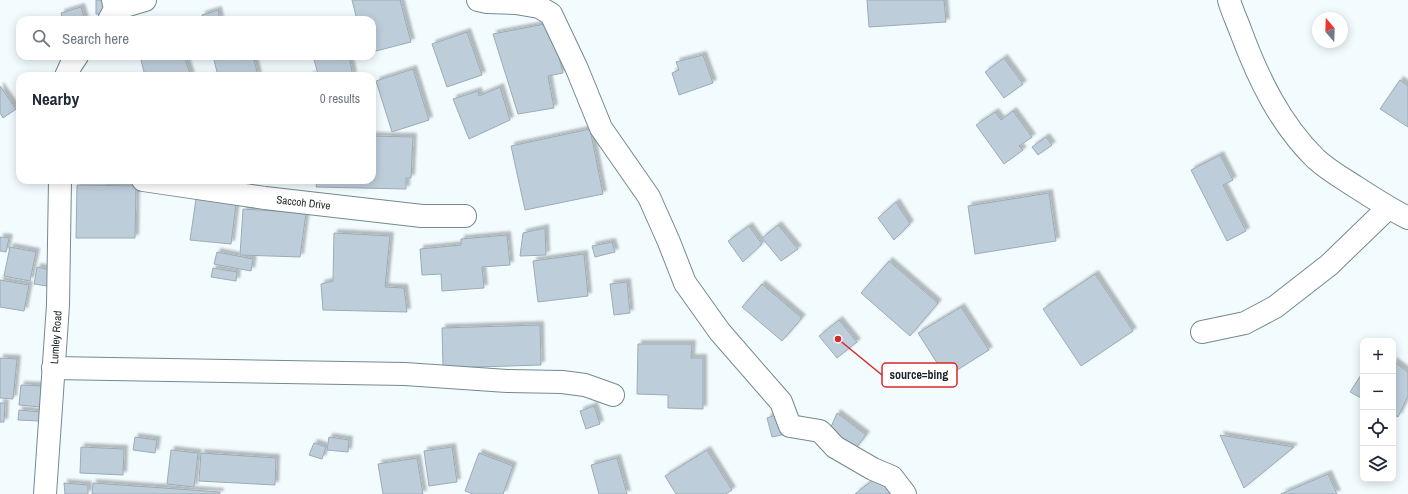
<!DOCTYPE html>
<html lang="en">
<head>
<meta charset="utf-8">
<style>
	:root { --surface:#fff; --page:#f6f6f7; --text:#1f2937; --muted:#747a83; --line:#e0e1e3 }
	body { margin:0; font-family:"Archivo Narrow",sans-serif; background:var(--page); color:var(--text) }
	.controls { position:absolute; right:12px; bottom:12px; display:grid; overflow:hidden; border-radius:8px; box-shadow:0 2px 10px #0003 }
	.controls button { width:36px; height:36px; display:grid; place-items:center; padding:0; border:0; border-bottom:1px solid var(--line); background:var(--surface); color:var(--text); font:20px sans-serif }
	.compass { position:absolute; left:1312px; top:12px; width:36px; height:36px; border-radius:50%; background:var(--surface); box-shadow:0 2px 10px #0003; rotate:341deg }
	.list { margin:0; padding:0; list-style:none }
	h2 { display:flex; justify-content:space-between; align-items:center; height:52px; margin:0; padding:0 16px; font-size:17px }
	h2 small { font-size:13px; font-weight:400; color:var(--muted) }
	.icon { flex:none; width:22px; height:22px; fill:none; stroke:currentColor; stroke-width:2; stroke-linecap:round; stroke-linejoin:round }
	.map { position:relative; flex:none; width:1408px; height:494px; overflow:hidden }
	.search { position:absolute; background:var(--surface); box-shadow:0 2px 10px #0003; left:16px; top:16px; width:360px; height:44px; display:flex; align-items:center; gap:10px; box-sizing:border-box; padding:0 14px; border-radius:12px; color:var(--muted); font-size:15px }
	.panel { position:absolute; background:var(--surface); box-shadow:0 2px 10px #0003; left:16px; top:72px; width:360px; height:112px; border-radius:12px }
	.map>svg:first-child { display:block }
</style>
</head>
<body>
<div class="map">
<svg width="1408" height="494" viewBox="0 0 1408 494">
	<defs>
		<filter id="shadow"><feDropShadow dx="3.5" dy="-3.5" stdDeviation="1" flood-color="#0004"/></filter>
	</defs>
	<rect width="100%" height="100%" fill="#f2fbfe"/>
	<!-- building -->
	<path fill="#bdceda" stroke="#9babb7" filter="url(#shadow)" d="M96,0H105V14H96Z
		M352,0H400L411,42L372,52V20H357Z
		M867,0H944L946,22L869,27Z
		M81,7L85,20H63L61,13Z
		M218,10L220,20H203L202,15Z
		M550,23L563,73L548,76L554,108L518,114L493,34Z
		M467,32L482,75L447,87L432,44Z
		M703,55L713,83L679,95L672,73L679,70L676,62Z
		M140,56H184L191,76H145Z
		M213,56H253L258,76H218Z
		M313,56H349L353,76H309L318,74Z
		M1004,58L1023,84L1004,98L985,72Z
		M413,69L429,120L392,132L376,81Z
		M1400,80L1408,86V127L1380,109Z
		M0,86L16,109L3,118L0,113Z
		M500,87L510,120L469,139L453,99L478,91L479,96Z
		M1013,111L1032,137L1019,146L1023,150L1004,164L976,125L995,112L1001,120Z
		M590,129L603,194L525,210L511,146Z
		M372,136L413,137L411,178H406V189L316,187L317,180H372Z
		M1046,137L1052,145L1038,155L1032,147Z
		M1220,155L1233,180L1223,185L1246,231L1227,241L1191,170Z
		M77,185L136,186L135,238H76Z
		M1049,193L1056,241L975,254L968,206Z
		M196,199L236,204L231,244L190,240Z
		M896,202L910,224L894,240L878,218Z
		M243,209L306,213L300,257L240,255Z
		M778,225L798,249L781,261L762,238Z
		M749,226L762,244L743,262L728,241Z
		M545,228L546,255L520,256L523,233Z
		M334,233L390,236L385,287L404,288L407,312L323,310L321,284L333,281Z
		M507,235L510,265L482,267L484,288L442,291L441,274L422,275L420,249L461,245V239Z
		M0,237L9,238L6,252L0,251Z
		M612,242L615,252L595,257L592,246Z
		M10,247L36,252L30,281L4,276Z
		M217,252L253,259L251,271L214,264Z
		M584,254L588,296L538,302L533,261Z
		M889,261L938,303L910,336L861,293Z
		M37,267L50,270L47,286L34,284Z
		M213,268L237,272L236,281L211,277Z
		M1095,274L1133,331L1081,366L1043,309Z
		M0,280L29,285L24,311L0,307Z
		M627,282L630,313L614,315L610,284Z
		M762,284L802,318L782,341L742,307Z
		M961,307L989,350L946,377L918,333Z
		M839,320L857,342L837,358L819,336Z
		M540,325L541,365L443,368L442,328Z
		M638,344H692L691,358H703V409L668,408V395L637,394Z
		M0,358L17,359L13,399L0,398Z
		M1393,361L1408,372V396L1398,417L1393,414Z
		M1363,372V399L1350,392Z
		M21,385L43,386L41,407L19,405Z
		M0,403H5L4,422H0Z
		M594,406L600,424L586,429L580,411Z
		M19,410L40,412V421L18,420Z
		M782,413L791,433L772,437L767,418Z
		M837,413L866,435L854,450L828,434Z
		M1220,435L1294,447L1244,488Z
		M135,437L157,440L155,453L133,450Z
		M329,437L349,440L348,452L327,450Z
		M314,443L326,447L322,459L309,455Z
		M81,447L124,449L123,475L80,473Z
		M452,447L457,482L429,486L424,451Z
		M171,450L198,453L194,487L167,484Z
		M707,450L732,490L726,494H676L665,476Z
		M201,453L276,458L275,485L199,481Z
		M479,453L513,466L503,494H473L465,491Z
		M417,458L423,494H383L378,464Z
		M617,458L627,494H599L591,465Z
		M1328,474L1337,494H1281Z
		M878,476L892,494H855Z
		M64,483L88,485V494H65Z
		M93,483L220,492V494H92Z"/>
	<g fill="none" stroke-linecap="round" stroke-linejoin="round">
		<defs>
			<g id="street">
				<path d="M478,0L487,2L516,3L539,7L551,14L577,69L601,128L649,197L669,242L685,283L720,332L781,402L790,426L820,431L835,447L873,469L892,477L905,494"/>
				<path d="M1229,0C1232,11 1237,21 1241,32C1258,78 1280,124 1316,159C1328,170 1342,178 1356,187C1373,198 1390,209 1408,218"/>
				<path d="M115,9L145,0"/>
				<path id="s1" d="M143,180L265,198L422,216H465"/>
				<path d="M1202,332L1245,323L1275,307L1329,265L1388,208"/>
				<path d="M53,368L405,374L507,381L562,382L585,385L613,395"/>
			</g>
			<g id="secondary">
				<path d="M109,20L115,9L113,0"/>
				<path d="M66,76L71,65L77,56"/>
				<path id="s2" d="M45,494L58,305L60,180"/>
			</g>
		</defs>
		<!-- street casing -->
		<use href="#street" stroke="#75898f" stroke-width="24"/>
		<!-- secondary casing -->
		<use href="#secondary" stroke="#75898f" stroke-width="24"/>
		<!-- street -->
		<use href="#street" stroke="#fff" stroke-width="22"/>
		<!-- secondary -->
		<use href="#secondary" stroke="#fff" stroke-width="22"/>
	</g>
	<g text-anchor="middle" stroke-width="3" stroke-linejoin="round" paint-order="stroke">
		<!-- street labels -->
		<g font-size="11" fill="#1b2326" stroke="#fff">
			<text dy="4" stroke="none"><textPath href="#s1" startOffset="162">Saccoh Drive</textPath></text>
			<text dy="4" stroke="none"><textPath href="#s2" startOffset="157">Lumley Road</textPath></text>
		</g>
	</g>
	<!-- callouts -->
	<path fill="none" stroke="#d62828" stroke-width="1.5" d="M838 339L882 375"/>
	<circle fill="#d62828" stroke="#fff" stroke-width="1.5" cx="838" cy="339" r="4"/>
	<rect fill="#fff" stroke="#d62828" stroke-width="1.5" x="882" y="363" width="75" height="24" rx="4"/>
	<g font-size="12" text-anchor="middle" font-weight="bold" fill="#1b2326">
		<text x="919" y="379">source=bing</text>
	</g>
</svg>
<div class="controls">
<button>+</button>
<button>−</button>
<button><svg class="icon" aria-label="locate" viewBox="0 0 24 24"><circle cx="12" cy="12" r="6"/><path d="M12 2v4M12 18v4M2 12h4M18 12h4"/></svg></button>
<button><svg class="icon" aria-label="layers" viewBox="0 0 24 24"><path d="M12 4l9 5-9 5-9-5zM3 14l9 5 9-5"/></svg></button>
</div>
<svg class="compass" viewBox="-18 -18 36 36"><path d="M0-13l5 13h-10z" fill="#e53935"/><path d="M0 13l5-13h-10z" fill="#747a83"/></svg>
<div class="search"><svg class="icon" aria-label="search" viewBox="0 0 24 24"><circle cx="10" cy="10" r="6"/><path d="M15 15l6 6"/></svg>Search here</div>
<section class="panel">
<h2>Nearby<small>0 results</small></h2>
<ul class="list">
</ul>
</section>
</div>
</body>
</html>
